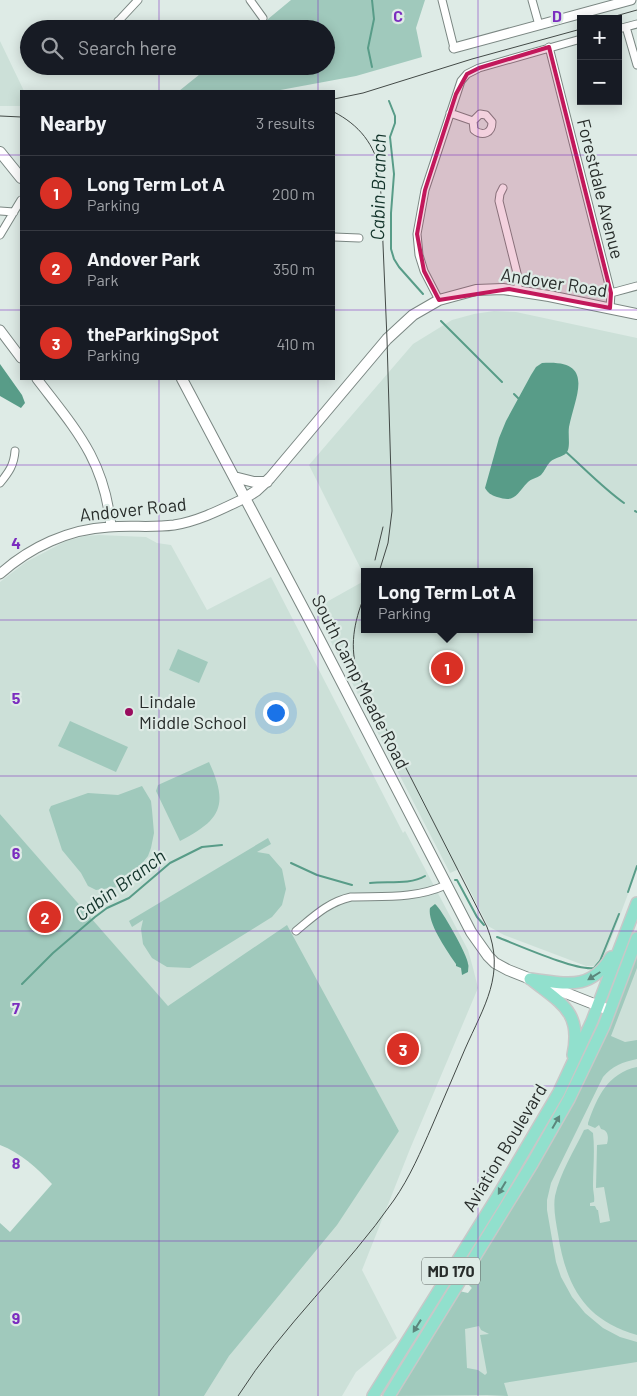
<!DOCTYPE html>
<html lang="en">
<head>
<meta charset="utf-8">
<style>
	:root { --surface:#171b24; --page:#20242c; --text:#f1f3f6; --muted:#9ea1a6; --line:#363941; --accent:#d93025 }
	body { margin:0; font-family:Barlow,sans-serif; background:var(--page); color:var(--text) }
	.controls { position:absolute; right:15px; top:15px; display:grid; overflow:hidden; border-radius:0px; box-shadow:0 2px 12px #0003 }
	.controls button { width:45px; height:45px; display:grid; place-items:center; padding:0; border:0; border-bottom:1px solid var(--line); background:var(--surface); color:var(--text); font:25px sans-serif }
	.you { position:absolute; left:275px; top:712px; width:18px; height:18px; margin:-12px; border:4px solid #fff; border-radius:50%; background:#1a73e8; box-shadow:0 0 0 8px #1a73e833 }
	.badge { display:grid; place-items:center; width:32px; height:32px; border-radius:50%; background:var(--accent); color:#fff; font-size:16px; font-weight:700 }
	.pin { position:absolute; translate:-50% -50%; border:2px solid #fff; box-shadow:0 1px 5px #0006 }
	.popup { position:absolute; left:361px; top:568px; width:172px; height:65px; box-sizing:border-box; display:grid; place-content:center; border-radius:0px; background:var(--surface); filter:drop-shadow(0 1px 4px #0005); font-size:16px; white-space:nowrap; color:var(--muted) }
	.popup b { font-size:19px; color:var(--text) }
	.popup::after { content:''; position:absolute; left:50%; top:100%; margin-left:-10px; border:10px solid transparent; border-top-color:var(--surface) }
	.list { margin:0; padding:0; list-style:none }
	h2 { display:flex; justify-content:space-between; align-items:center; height:65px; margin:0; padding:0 20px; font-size:21px }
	h2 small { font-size:16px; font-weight:400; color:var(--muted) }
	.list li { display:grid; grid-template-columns:32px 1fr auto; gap:15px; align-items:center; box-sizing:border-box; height:75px; padding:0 20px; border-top:1px solid var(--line) }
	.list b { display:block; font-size:19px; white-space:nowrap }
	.list p { margin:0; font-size:16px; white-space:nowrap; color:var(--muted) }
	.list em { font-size:16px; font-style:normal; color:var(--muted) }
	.icon { flex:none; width:28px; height:28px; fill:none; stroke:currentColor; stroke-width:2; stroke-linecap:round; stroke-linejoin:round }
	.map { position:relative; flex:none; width:637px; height:1396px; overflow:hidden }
	.search { position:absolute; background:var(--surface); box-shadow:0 2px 12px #0003; left:20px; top:20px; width:315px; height:55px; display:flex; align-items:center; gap:12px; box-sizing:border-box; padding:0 18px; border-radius:28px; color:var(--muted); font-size:19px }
	.panel { position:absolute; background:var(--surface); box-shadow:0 2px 12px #0003; left:20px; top:90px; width:315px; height:290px; border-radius:0px }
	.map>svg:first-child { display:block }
</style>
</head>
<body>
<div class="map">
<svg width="637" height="1396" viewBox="0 0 637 1396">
	<rect width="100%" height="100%" fill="#deebe6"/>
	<!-- built -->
	<path fill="#cce0d8" d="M0,41L24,91H21V106H0Z
		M494,311L516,312L637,338V870L604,958L599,963L593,966H586L504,935L488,926L459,869L450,873L314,609L364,581V629H530V572H364V575L309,465L413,344L452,320L474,314Z
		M99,535L146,537L157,543L171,545L207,610L271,577L403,833L405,831L468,950L473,968L478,988L410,1149L362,1270L397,1338L356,1372L342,1396H204L229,1356L399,1131L287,929L179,1019L0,814V582L26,562L66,541L85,536Z
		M637,966V1396H407L476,1280L608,1039Z"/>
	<!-- green -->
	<path fill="#a0c9bc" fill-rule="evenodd" d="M291,0H425L416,28L422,57L356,76L275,91H179L210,66H326V29H256Z
		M178,649L208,662L199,683L169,670Z
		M70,721L128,747L116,772L58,746Z
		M209,762C229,805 221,820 180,841L156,791L158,785Z
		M142,786L151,801L152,810L154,833L151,848L148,856L135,872L118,887L96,890L88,886L81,873L62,850L49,810L51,806L88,793L118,795Z
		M0,814L168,1006L287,925L399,1131L337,1225L229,1356L204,1396H0V1223L10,1232L52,1184C37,1168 21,1153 0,1145Z
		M268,838L271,844L257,852L269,854L282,869L286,889L282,905L272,917L190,968L167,967L152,958L143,944L141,929L143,920L132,927L129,921Z
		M637,947V968L611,1036L625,1042L637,1040V1059C623,1062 612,1066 603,1077L551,1183L547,1200V1210L556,1262L561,1277L572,1297L585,1313L603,1328L620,1337L637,1342V1362L504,1383L508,1396L487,1395L396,1396L459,1291L468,1293L472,1288L465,1281L537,1165ZM479,1326L481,1330L489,1334L480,1335L487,1373L485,1375L478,1370L467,1368L465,1329Z
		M637,1067V1335C584,1320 566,1285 558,1234C556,1222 553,1208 555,1196C560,1173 574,1151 584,1130L588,1129L593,1133C595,1151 593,1169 593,1186C593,1192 595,1197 594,1202L590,1203V1206H595L597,1210H598L600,1223L610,1221L604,1187L596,1188L597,1145L607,1144C609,1137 608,1130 601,1129L599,1125L595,1128L588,1125V1123C597,1097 608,1073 637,1067Z"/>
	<!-- water -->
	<path fill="#589c88" d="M542,363C597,359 575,396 569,427C568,434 570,444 568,450C566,457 555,457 550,462C546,466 545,471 541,475C537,478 531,479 528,482C516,494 516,503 497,497C491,495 488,493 485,488L499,438L506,421L531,375L536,367Z
		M0,364L22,395L25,403L21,408L0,396Z
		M435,904C441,908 468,956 468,964C469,966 468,969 468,972L462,975L461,968L456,966V964C448,952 427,923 430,908Z"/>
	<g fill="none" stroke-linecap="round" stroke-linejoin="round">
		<!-- stream -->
		<path stroke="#589c88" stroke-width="2" d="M372,67L368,48L374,19L372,0
			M389,101L395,116V123L390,137L394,174L391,213V249L394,259L399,267L423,294
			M441,321L502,382
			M514,394L520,400
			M566,452C585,469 603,488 624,503
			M635,511L637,512
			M291,863L317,875L352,885
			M455,880H457L477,917L484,925
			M370,883C387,881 410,885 425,876
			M628,892L637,866
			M497,937C518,945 576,971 594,968L600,961L619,914
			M22,984L53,953L95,917L107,908L129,898L170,863L202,847L222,845"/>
		<defs>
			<path id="minor" d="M250,0L263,18
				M442,0L454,48
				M532,0L539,25
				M118,21L126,29
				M626,27L637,65
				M111,29L138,0
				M618,29L637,24
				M549,47L611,293L610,308
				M75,69L78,66
				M450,113L473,121L474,130C483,137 492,133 492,122L486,115L480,114L473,121
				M503,188L500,194L499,201L518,277V290
				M0,211L14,212
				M0,235L21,200
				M334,237L359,238
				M611,293L637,286
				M439,300L424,271L419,255L417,234L425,190L461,81L467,74L479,68L581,39
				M0,483C9,472 14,465 15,451
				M296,931C313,917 328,902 351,897C384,896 415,899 446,885"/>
			<path id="tertiary" d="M454,48L631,0
				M0,330L21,358
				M37,379C76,430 104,459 111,526
				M0,574C30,547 69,529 109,527C131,525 152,528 174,525C199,521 222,509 245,498"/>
			<path id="secondary" d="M0,152L21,178
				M182,379L309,619L471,932L488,956L495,963L508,970L604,1008
				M234,477L254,482H267
				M245,498L256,491L270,478L387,339L413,315L439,300L476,290L503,289L549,296L637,314"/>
			<path id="primary" d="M530,979C565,983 590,992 611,957
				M532,980C562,1004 582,1012 573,1055
				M373,1396L496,1199L559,1092L592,1021L637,903
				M389,1396L532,1164L569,1099L604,1026L637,938"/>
		</defs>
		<!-- minor casing -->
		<use href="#minor" stroke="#7b8783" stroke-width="9"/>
		<!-- tertiary casing -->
		<use href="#tertiary" stroke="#7b8783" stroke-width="11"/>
		<!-- secondary casing -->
		<use href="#secondary" stroke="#7b8783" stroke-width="12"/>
		<!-- primary casing -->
		<use href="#primary" stroke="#c7c8c8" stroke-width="14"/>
		<!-- minor -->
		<use href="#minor" stroke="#fff" stroke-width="7"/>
		<!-- tertiary -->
		<use href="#tertiary" stroke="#fff" stroke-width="9"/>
		<!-- secondary -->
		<use href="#secondary" stroke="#fff" stroke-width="10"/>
		<!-- primary -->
		<use href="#primary" stroke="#91e0cd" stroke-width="11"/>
		<!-- tram -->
		<path stroke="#434a47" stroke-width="1" d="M605,19L637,10
			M334,99L363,93L472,59L581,29
			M334,112C359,125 375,144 380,173L387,339L392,511L388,543L379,572
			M0,116L21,117
			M375,560L383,527
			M238,1396C283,1325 346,1269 394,1200C410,1177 421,1151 432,1126C443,1100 454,1075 465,1049C484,1006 506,974 487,927L358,674C349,647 354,622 364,597"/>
	</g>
	<!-- one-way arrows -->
	<defs><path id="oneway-solid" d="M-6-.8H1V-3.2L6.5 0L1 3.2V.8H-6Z" transform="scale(1.25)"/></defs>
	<g fill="#5c867c">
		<use href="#oneway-solid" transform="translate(594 976) rotate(148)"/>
		<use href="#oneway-solid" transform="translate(556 1122) rotate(-60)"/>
		<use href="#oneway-solid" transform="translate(502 1188) rotate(121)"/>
		<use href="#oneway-solid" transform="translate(417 1326) rotate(122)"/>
	</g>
	<!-- marked area -->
	<path fill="#c2185b" fill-opacity="0.2" stroke="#c2185b" stroke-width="4" stroke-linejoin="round" d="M549,47L611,293L610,308L509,289L439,300L424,271L417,234L425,190L456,94L467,74L479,68Z"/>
	<!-- grid -->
	<path fill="none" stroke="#7b2cbf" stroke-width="1" stroke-opacity="0.55" d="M159,0V29M318,0V29M478,0V1396M159,66V91M318,66V91M0,155H21M334,155H637M0,310H21M334,310H637M159,379V1396M318,379V1396M0,465H637M0,620H637M0,776H637M0,931H637M0,1086H637M0,1241H637"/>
	<!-- markers -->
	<circle fill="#990c5e" stroke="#deebe6" stroke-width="2" cx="129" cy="712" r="5"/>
	<g text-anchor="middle" stroke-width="4.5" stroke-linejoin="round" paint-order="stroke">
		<!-- shield labels -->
		<rect fill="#deebe6" stroke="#5e6562" stroke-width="1" x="422" y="1257.5" width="58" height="27" rx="4"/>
		<g font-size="16" font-weight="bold" fill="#272c2a">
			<text x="451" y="1277">MD 170</text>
		</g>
		<!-- street labels -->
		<g font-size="18" fill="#272c2a" stroke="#deebe6">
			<text transform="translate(600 189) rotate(76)" y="6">Forestdale Avenue</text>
			<text transform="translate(554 283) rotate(9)" y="6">Andover Road</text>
			<text transform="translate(133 510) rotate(-6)" y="6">Andover Road</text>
			<text transform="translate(360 682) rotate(63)" y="6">South Camp Meade Road</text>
			<text transform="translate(505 1148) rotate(-59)" y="6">Aviation Boulevard</text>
		</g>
		<!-- poi labels -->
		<g font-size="18" fill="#272c2a" stroke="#deebe6" text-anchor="start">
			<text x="139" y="708">Lindale<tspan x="139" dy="21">Middle School</tspan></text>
		</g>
		<!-- water labels -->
		<g font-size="19" font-style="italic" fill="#12332a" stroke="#deebe6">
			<text transform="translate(378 187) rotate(-89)" y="7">Cabin Branch</text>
			<text transform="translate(120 885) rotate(-36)" y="7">Cabin Branch</text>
		</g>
	</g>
	<g font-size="16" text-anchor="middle" font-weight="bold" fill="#7b2cbf" stroke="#deebe6" stroke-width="4.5" stroke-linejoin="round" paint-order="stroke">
		<text x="398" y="22">C</text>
		<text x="557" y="22">D</text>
		<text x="16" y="549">4</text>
		<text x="16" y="704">5</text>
		<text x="16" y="859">6</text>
		<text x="16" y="1014">7</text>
		<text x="16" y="1169">8</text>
		<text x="16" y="1324">9</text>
	</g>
</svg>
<div class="controls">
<button>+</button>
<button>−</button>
</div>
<div class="you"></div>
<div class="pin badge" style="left:447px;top:668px">1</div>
<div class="popup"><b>Long Term Lot A</b>Parking</div>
<div class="pin badge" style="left:45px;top:917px">2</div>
<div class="pin badge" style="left:403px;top:1049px">3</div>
<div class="search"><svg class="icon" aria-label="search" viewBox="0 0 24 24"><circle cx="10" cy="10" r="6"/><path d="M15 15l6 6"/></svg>Search here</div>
<section class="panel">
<h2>Nearby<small>3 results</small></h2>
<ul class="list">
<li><span class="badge">1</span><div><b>Long Term Lot A</b><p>Parking</p></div><em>200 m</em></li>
<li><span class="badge">2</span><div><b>Andover Park</b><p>Park</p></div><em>350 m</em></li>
<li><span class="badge">3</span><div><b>theParkingSpot</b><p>Parking</p></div><em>410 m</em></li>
</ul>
</section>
</div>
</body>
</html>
